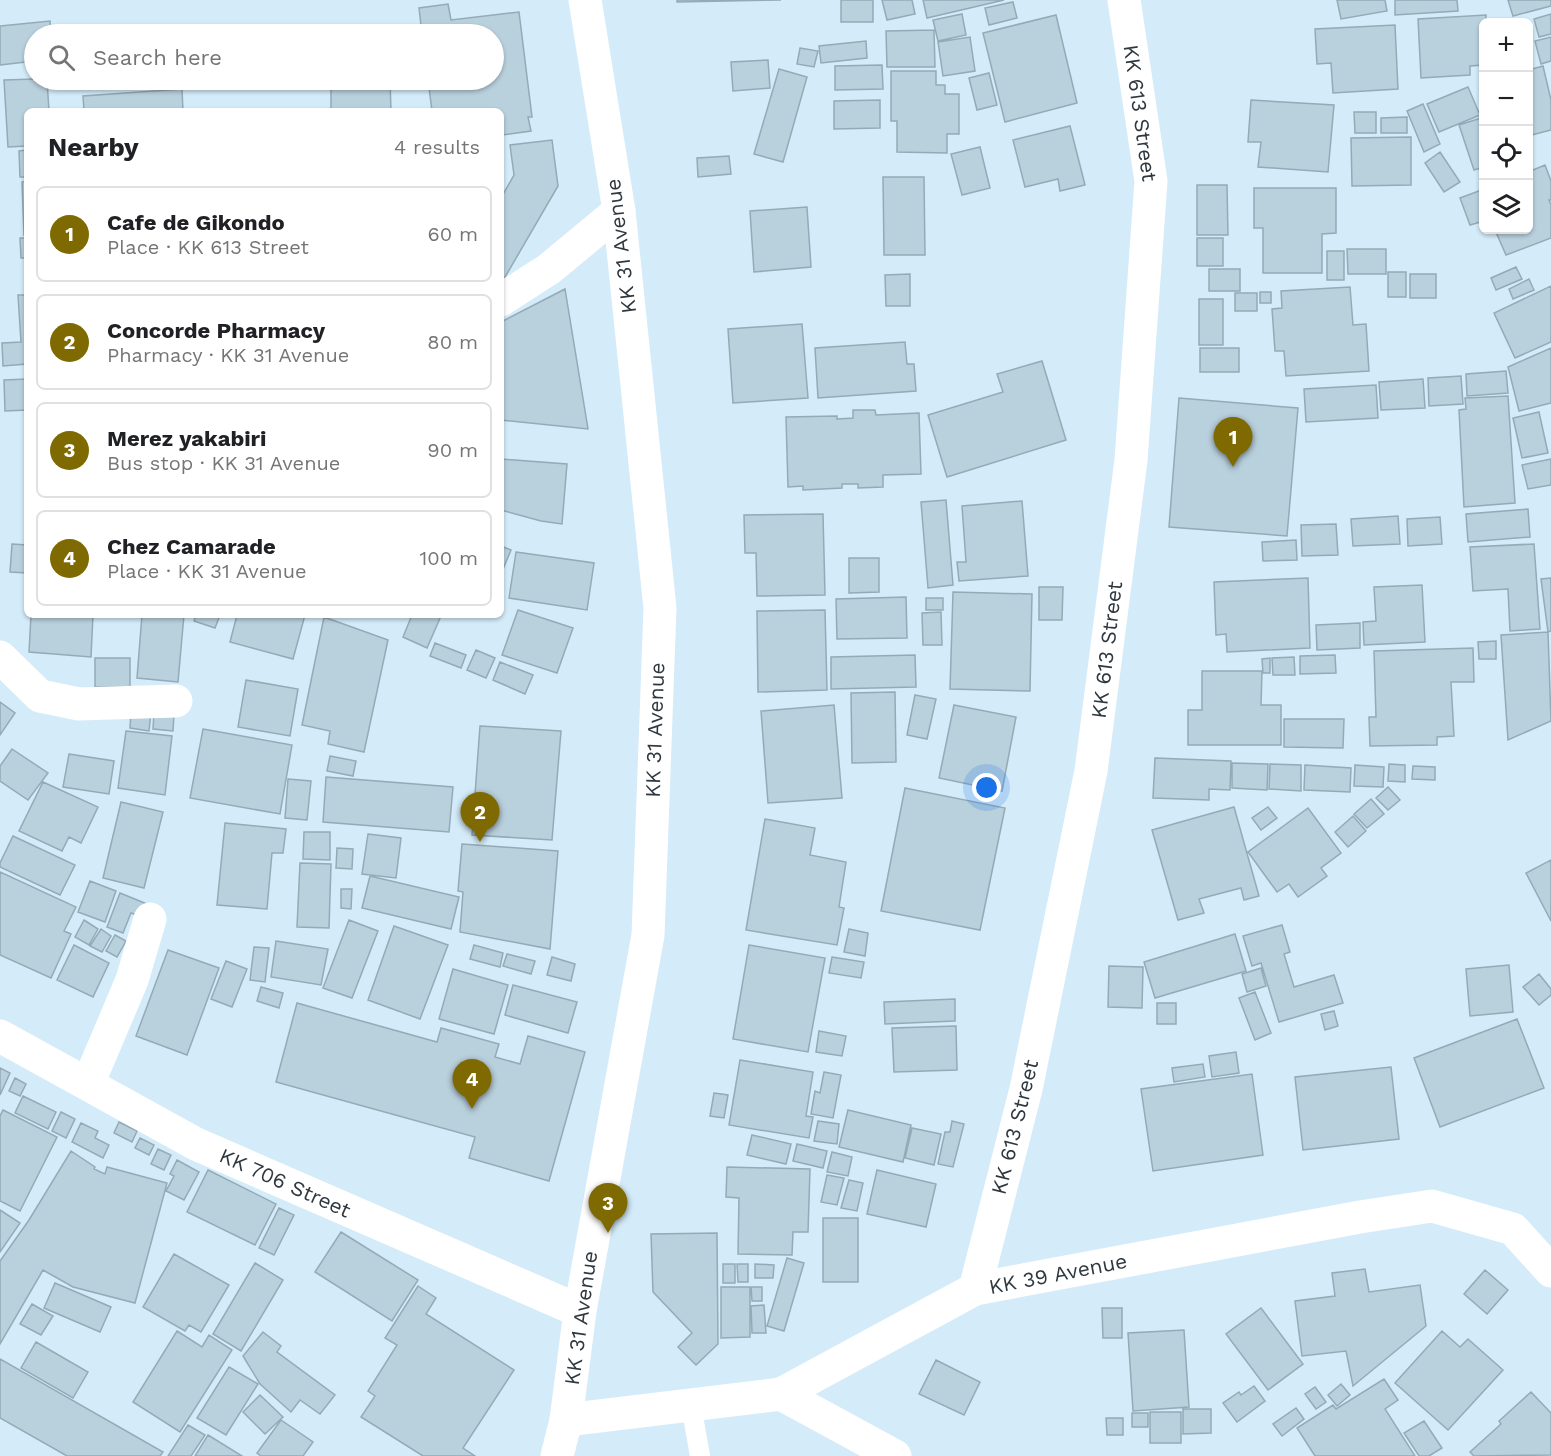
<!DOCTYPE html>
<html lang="en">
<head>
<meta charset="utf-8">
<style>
	:root { --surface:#fff; --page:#f6f6f6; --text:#202124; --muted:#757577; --line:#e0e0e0; --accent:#7f6901 }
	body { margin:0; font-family:"Work Sans",sans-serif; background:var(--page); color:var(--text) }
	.controls { position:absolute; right:18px; top:18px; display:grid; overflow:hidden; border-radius:9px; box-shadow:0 2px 4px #0004 }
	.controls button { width:54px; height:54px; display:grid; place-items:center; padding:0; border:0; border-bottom:2px solid var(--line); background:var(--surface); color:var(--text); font:30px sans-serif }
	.you { position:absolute; left:987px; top:788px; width:21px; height:21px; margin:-15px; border:4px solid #fff; border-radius:50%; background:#1a73e8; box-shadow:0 0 0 9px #1a73e833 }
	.badge { display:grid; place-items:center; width:39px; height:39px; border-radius:50%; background:var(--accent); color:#fff; font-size:20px; font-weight:700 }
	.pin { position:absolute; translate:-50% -50px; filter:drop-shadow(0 2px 3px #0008) }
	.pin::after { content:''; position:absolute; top:32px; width:21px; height:18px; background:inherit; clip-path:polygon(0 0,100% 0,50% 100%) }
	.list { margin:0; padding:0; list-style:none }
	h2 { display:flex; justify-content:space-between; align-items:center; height:78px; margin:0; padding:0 24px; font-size:26px }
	h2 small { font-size:20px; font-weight:400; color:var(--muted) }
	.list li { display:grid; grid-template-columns:39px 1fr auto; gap:18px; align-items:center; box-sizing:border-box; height:96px; margin:0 12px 12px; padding:0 12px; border:2px solid var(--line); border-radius:9px }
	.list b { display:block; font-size:22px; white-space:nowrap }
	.list p { margin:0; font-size:20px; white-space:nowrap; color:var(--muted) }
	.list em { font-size:20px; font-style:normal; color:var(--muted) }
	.icon { flex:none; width:33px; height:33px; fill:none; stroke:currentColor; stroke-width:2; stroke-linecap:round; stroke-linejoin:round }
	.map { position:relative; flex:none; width:1551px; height:1456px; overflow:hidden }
	.search { position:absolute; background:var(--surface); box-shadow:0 2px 4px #0004; left:24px; top:24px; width:480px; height:66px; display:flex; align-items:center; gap:15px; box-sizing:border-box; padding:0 21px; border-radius:33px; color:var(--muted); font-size:22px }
	.panel { position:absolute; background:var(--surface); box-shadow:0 2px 4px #0004; left:24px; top:108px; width:480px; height:510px; border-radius:9px }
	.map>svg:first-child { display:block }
</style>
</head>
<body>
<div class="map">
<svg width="1551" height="1456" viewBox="0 0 1551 1456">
	<rect width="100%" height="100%" fill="#d4ebf9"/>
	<!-- building -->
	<path fill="#b9d0dd" stroke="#94aab7" stroke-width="1.5" d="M677,0H781L677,2Z
		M841,0H873V22H841Z
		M882,0H912L915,14L887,20Z
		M923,0H1004L927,18Z
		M1337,0H1385L1387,11L1341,19Z
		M1395,0H1457L1458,11L1395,15Z
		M1508,0H1551V6L1513,16Z
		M1013,2L1017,18L989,25L985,8Z
		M448,4L451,20L519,12L532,117H528L531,131L502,135L501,111H432L428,80H494V34H422L419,8Z
		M962,14L966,35L938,41L933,20Z
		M1551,14V34L1539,37L1534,19Z
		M1056,15L1077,103L1005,122L983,33Z
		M1486,15V22H1484V65L1470,66V75L1421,78L1418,19Z
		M50,21L51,34H34V61L0,65V26Z
		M1395,25L1398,89L1333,93L1331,63L1317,64L1315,29Z
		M934,30L935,67H887L886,31Z
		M970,37L975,71L943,76L938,42Z
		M1551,37V61L1541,64L1535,41Z
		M866,41L867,58L821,63L819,46Z
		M800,48L818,51L814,67L797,64Z
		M768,60L770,88L733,91L731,62Z
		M882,65L883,89L835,90V66Z
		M1543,66L1551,100V130L1528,136V70Z
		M779,69L807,77L783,162L754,154Z
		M891,71H936V85H945V94H959V134H947V153L897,152V121H891Z
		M989,73L997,105L977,110L969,78Z
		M34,79L47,80L49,111H27V146L8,147L4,80Z
		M331,80H390L391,111H331Z
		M1468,87L1480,115L1439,132L1427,104Z
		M182,89L183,111H84L83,96Z
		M880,100V128L834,129V101Z
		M1251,100L1334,105L1328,172L1258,167L1261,142H1248Z
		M1423,104L1440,144L1424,152L1407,111Z
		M1354,112H1376V133H1355Z
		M1407,117V133H1381V118Z
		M1481,118L1484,126V167L1474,170L1459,125Z
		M1070,126L1085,185L1060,191L1058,179L1025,187L1013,140Z
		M1411,137V185L1352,186L1351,138Z
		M552,140L558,186L501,284V198L514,175L510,145Z
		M980,147L990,188L962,195L951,154Z
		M27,150V177H20L19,151Z
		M1440,152L1460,182L1444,192L1425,163Z
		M729,156L731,174L698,177L697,158Z
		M1545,165L1551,181V200H1549L1551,205V238L1506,255L1495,230H1528V172Z
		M883,177H924L925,255H884Z
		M27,181V234L24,235L22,182Z
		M1197,185H1227L1228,235H1197Z
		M1254,188H1336V233L1322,234V273H1263V228H1254Z
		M1484,189V221L1470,225L1460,198Z
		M807,207L811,267L754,272L750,211Z
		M20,238H27V258H21Z
		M1197,238H1223V266H1197Z
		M1347,249H1386V274H1348Z
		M1327,251H1344V280H1327Z
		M1516,267L1522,279L1496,290L1491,278Z
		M1209,269H1240V291H1209Z
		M1388,272H1406V297H1388Z
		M910,274V306H886L885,275Z
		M1410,274H1436V298H1410Z
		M1529,279L1534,290L1513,299L1509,289Z
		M1551,286V342L1515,358L1494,313Z
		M1350,287L1353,325L1366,324L1369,371L1286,376L1284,351H1275L1272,309L1282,308L1281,291Z
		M565,289L588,429L501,420V322Z
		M1260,292H1271V303H1260Z
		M1235,293H1257V311H1235Z
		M18,295H27V364L3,366L2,343L21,342Z
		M1199,299H1223V345H1199Z
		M802,324L808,398L733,403L728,329Z
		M905,342L907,364H914L916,391L818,398L815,348Z
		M1200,348H1239V372H1200Z
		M1551,348V403L1519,411L1508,367Z
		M1042,361L1066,440L947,477L928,415L1003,392L997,374Z
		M1506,371L1508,393L1467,396L1466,374Z
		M1461,376L1463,404L1429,406L1428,378Z
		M27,379V410L5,411L4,380Z
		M1423,379L1425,408L1381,410L1379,382Z
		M1376,385L1378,418L1306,422L1304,389Z
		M1508,396L1515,503L1464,507L1459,410L1466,409L1465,398Z
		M1179,398L1298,408L1287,536L1169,527Z
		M853,410H875L876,415L919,413L921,474L883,475V487L858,488V484H842V488L803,490V486L788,487L786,417L837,416V419L853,418Z
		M1539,412L1548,453L1522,458L1513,418Z
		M501,459L567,464L562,524L541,521L501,510Z
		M1551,459V485L1528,489L1522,465Z
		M946,500L953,585L928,588L921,502Z
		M1022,501L1028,576L959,581L957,562H966L962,506Z
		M1528,509L1530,537L1468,542L1466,514Z
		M823,514L825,595L757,596L756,553H745L744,515Z
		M1398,516L1400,544L1353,546L1351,519Z
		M1440,517L1442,544L1408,546L1407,519Z
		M1336,524L1338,555L1302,556L1301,525Z
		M1296,540L1297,560L1263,561L1262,542Z
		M12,544L27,545V573L10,572Z
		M1534,544L1540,629L1510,631L1508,589L1473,591L1470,547Z
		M501,546L511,550L501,574Z
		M516,552L594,563L587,610L509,598Z
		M849,558H879V592L849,593Z
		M1308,578L1310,648L1227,652L1226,634L1216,635L1214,582Z
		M1551,578V631L1548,632L1541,579Z
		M1422,585L1425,642L1364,645L1363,622L1376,621L1374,587Z
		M1039,587H1063L1062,620H1039Z
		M953,592L1032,594L1030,691L950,689Z
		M906,597L907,638L837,639L836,599Z
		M926,598H943V610H926Z
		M518,610L573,628L557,673L502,655Z
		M825,610L827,690L758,692L757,611Z
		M941,612L942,645H923L922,613Z
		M31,615H93L91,657L29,652Z
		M142,615H184L178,682L137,678Z
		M196,615H220L215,628L194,621Z
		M237,615H305L293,659L230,642Z
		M412,615L441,616L427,648L403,637Z
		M324,617L388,640L364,752L328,744L330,731L302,725Z
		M1360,623V648L1317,650L1316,625Z
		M1548,632L1551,721L1508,740L1501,635Z
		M1496,641V659H1479L1478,642Z
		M435,643L466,655L461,668L430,656Z
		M1473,648L1474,682H1451L1454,736L1437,737V745L1370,746L1369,717H1376L1374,651Z
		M476,650L495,658L486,678L467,670Z
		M915,655L916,687L831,689V657Z
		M1335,655L1336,673L1300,674V656Z
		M1294,657L1295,675H1273L1272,658Z
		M95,658H130V687H95Z
		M1270,658V673H1263L1262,659Z
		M500,662L533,675L525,694L493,680Z
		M1202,671H1262L1261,705H1281V745H1188V710H1202Z
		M246,680L298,689L290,736L238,727Z
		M895,692L896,762L852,763L851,693Z
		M915,695L936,699L927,739L907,735Z
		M0,702L15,713L0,735Z
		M834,705L842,798L768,803L761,711Z
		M954,705L1016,717L1002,791L939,778Z
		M131,710L151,712L149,731L130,728Z
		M154,712L174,714L173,731L153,729Z
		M1284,719H1344L1343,748L1284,747Z
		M480,726L561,731L552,840L472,835Z
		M203,729L292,745L280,814L190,798Z
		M126,731L172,736L165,795L118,788Z
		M12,749L48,773L28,800L0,781V766Z
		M69,754L114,761L109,794L63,787Z
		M330,756L356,761L353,776L327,771Z
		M1155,758L1231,761L1230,790L1209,789V800L1153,798Z
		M1232,763L1268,764L1267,790L1232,788Z
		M1270,764L1301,765V791L1269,789Z
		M1389,764L1405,765V782L1388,781Z
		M1305,765L1351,768L1350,792L1304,790Z
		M1355,765L1384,767L1383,787L1354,786Z
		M1413,766L1435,767V780L1412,779Z
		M326,777L453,787L449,832L323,822Z
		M288,779L311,781L307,820L285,818Z
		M43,782L98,807L81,843L69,837L62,851L19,831Z
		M1388,787L1400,800L1388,810L1376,798Z
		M905,788L1005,808L980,930L881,911Z
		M1371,799L1384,814L1367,828L1354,814Z
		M121,802L163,812L144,888L103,878Z
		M1234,807L1259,896L1244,900L1241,888L1199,899L1204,913L1178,920L1152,830Z
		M1268,807L1277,818L1261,830L1252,818Z
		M1308,808L1341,853L1321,868L1327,876L1298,897L1289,884L1277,892L1248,852Z
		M1353,816L1366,831L1348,847L1335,832Z
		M765,819L815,828L810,855L846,862L839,907L844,908L837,945L746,930Z
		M225,823L286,829L283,853H272L267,909L217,905Z
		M304,832H330V860L303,859Z
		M368,834L401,838L396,878L362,874Z
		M13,836L75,865L60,895L0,867V863Z
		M462,844L558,851L550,949L460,932L463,892L458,891Z
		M337,848L353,849L352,869L336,868Z
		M1551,860V921L1526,873Z
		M300,863L331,864L329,928L297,927Z
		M0,872L76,907L64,931L71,934L51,978L0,955Z
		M370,876L459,897L451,929L362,908Z
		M90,881L116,891L105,922L78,912Z
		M341,889H352L351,909L341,908Z
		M120,893L147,904L142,917L131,913L123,933L107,927Z
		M84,920L98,929L89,945L75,937Z
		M349,920L378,931L352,998L323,988Z
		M1282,925L1290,952L1284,954L1294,987L1334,975L1343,1003L1279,1022L1261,963L1252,966L1243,936Z
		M394,926L448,945L420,1019L368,1000Z
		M101,929L111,936L102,952L90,946Z
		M849,929L868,933L865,956L844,952Z
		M1235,934L1246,971L1155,998L1144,962Z
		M115,935L126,941L117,957L106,951Z
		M276,941L328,949L321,985L271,977Z
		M74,945L109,963L93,997L57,980Z
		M474,945L503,953L500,967L470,959Z
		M749,945L825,958L808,1052L733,1039Z
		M254,947L269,948L265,982L250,980Z
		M168,950L219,968L187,1055L136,1036Z
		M507,954L535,961L531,974L503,966Z
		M552,957L575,964L571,981L547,975Z
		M832,957L864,962L861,978L829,973Z
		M226,961L247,969L232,1007L211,999Z
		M1509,965L1513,1012L1470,1016L1466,969Z
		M1109,966L1143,967L1142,1008L1108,1007Z
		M1261,968L1266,986L1247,992L1242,974Z
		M453,969L508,985L494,1034L439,1019Z
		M1539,974L1551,989V995L1539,1005L1523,987Z
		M513,985L577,1002L568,1033L505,1015Z
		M261,987L283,993L279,1008L257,1001Z
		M1255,992L1271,1033L1255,1040L1239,998Z
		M955,999V1021L885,1024L884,1002Z
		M297,1003L437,1042L441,1028L499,1044L495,1057L520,1064L528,1036L585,1052L549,1181L469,1158L475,1137L276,1082Z
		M1157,1003H1176V1024H1157Z
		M1334,1011L1338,1026L1325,1030L1321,1014Z
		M1517,1019L1544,1088L1440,1127L1414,1058Z
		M956,1026L957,1070L894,1072L892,1028Z
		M819,1031L846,1036L842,1056L816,1052Z
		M1236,1052L1239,1073L1212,1077L1209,1056Z
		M740,1060L813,1072L806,1116L813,1117L809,1138L729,1125Z
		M1203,1064L1205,1077L1174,1082L1172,1068Z
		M1391,1067L1399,1139L1303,1150L1295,1077Z
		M0,1068L10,1073L0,1095Z
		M824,1072L841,1075L833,1118L811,1114L815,1091L820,1093Z
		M1252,1074L1263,1155L1153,1171L1141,1089Z
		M15,1078L26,1084L20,1096L9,1091Z
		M714,1093L728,1095L724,1118L710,1116Z
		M23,1096L56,1112L48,1129L15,1113Z
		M3,1110L57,1137L20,1211L0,1201V1116Z
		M848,1110L911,1125L903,1162L839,1147Z
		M61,1112L75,1119L66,1138L52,1131Z
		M818,1121L839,1124L837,1144L814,1141Z
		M952,1121L964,1124L953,1167L938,1164L945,1132H950Z
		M119,1122L137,1131L132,1142L114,1133Z
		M81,1123L98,1131L95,1138L109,1145L103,1158L72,1142Z
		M912,1128L941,1134L934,1165L905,1158Z
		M752,1135L791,1144L786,1164L747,1155Z
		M140,1138L154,1145L149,1155L135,1148Z
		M797,1144L827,1151L823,1168L793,1161Z
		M158,1149L171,1155L164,1170L151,1164Z
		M71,1151L95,1167L94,1169L105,1174L107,1167L167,1183L135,1303L73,1287L43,1270L0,1344V1261L29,1220Z
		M832,1152L852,1157L848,1176L827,1172Z
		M177,1160L199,1172L184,1200L166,1191L174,1176L170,1174Z
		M727,1167L810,1169L808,1232H793L792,1255L738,1254L739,1198L726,1197Z
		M208,1170L276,1204L255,1245L187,1212Z
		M877,1170L936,1184L926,1227L867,1214Z
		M827,1175L844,1178L837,1205L821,1202Z
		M849,1180L863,1183L857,1211L841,1208Z
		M279,1208L294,1215L274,1255L259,1248Z
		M0,1210L20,1223L0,1252Z
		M823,1218H858V1282H823Z
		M341,1232L418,1280L392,1321L315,1272Z
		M717,1233L718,1344L696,1365L678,1347L692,1333L653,1292L651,1234Z
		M174,1254L229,1285L201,1332L189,1325L185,1331L143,1307Z
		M787,1258L804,1263L784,1331L767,1326Z
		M255,1263L283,1280L241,1351L213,1334Z
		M723,1264H735V1283H723Z
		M737,1264H748V1282H738Z
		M755,1264L774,1265L773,1278H755Z
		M1365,1269L1369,1292L1420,1285L1426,1326L1353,1386L1346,1351L1302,1356L1295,1301L1335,1296L1332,1273Z
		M1485,1270L1508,1290L1487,1314L1464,1294Z
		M55,1283L111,1307L100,1332L44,1308Z
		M418,1286L436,1298L426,1314L514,1370L463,1448L475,1456H423L361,1417L375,1396L368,1391L397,1345L385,1338Z
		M721,1287H750V1337L721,1338Z
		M751,1287H762V1301H752Z
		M32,1304L53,1316L41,1335L20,1324Z
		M764,1305L766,1333H752L751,1306Z
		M1102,1308H1122V1338H1103Z
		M1261,1308L1303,1364L1268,1390L1226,1334Z
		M1184,1330L1189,1407L1133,1411L1128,1333Z
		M177,1331L202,1347L209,1335L232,1350L180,1432L133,1402Z
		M1442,1331L1460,1347L1468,1339L1503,1370L1448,1430L1395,1383Z
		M263,1332L281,1346L277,1352L335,1395L320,1414L300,1400L291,1412L260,1384L243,1356Z
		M36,1342L88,1372L73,1398L21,1368Z
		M0,1359L163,1452L160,1456H67L0,1418Z
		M936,1360L980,1382L964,1415L919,1394Z
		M229,1367L258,1384L226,1435L197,1418Z
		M1384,1379L1398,1400L1385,1409L1415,1456H1315L1297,1428L1333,1405L1336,1409Z
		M1341,1384L1350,1395L1337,1406L1328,1395Z
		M1254,1386L1265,1401L1237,1422L1223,1403L1239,1392L1241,1395Z
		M1315,1387L1326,1402L1316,1409L1305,1394Z
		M1531,1392L1551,1413V1455L1474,1456L1470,1452L1501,1424L1499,1421Z
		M260,1395L283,1417L265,1434L243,1412Z
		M1296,1408L1304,1419L1282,1436L1273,1424Z
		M1183,1409H1211V1433L1183,1434Z
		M1150,1412H1181V1443H1150Z
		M1132,1413H1148V1427H1132Z
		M1106,1418H1123V1435H1107Z
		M281,1420L313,1442L303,1456H261L257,1453Z
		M1424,1421L1442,1448L1429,1456H1419L1404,1433Z
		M188,1425L205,1435L191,1456H168Z
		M208,1435L242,1456H195Z"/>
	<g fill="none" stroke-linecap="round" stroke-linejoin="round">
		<!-- service -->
		<path stroke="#fff" stroke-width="20" d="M691,1405L700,1456"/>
		<!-- minor -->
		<path stroke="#fff" stroke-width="33" d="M501,300L549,269L619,211
			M0,657L40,696L79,704L176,701
			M0,1036L196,1144L580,1311
			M88,1084L132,980L150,919
			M975,1289L1026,1089L1091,771L1131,460L1151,181L1124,0
			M781,1394L895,1456
			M566,1420L781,1394L975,1289L1360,1217L1432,1206L1513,1229L1551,1271"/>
		<!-- secondary -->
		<path stroke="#fff" stroke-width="33" d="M557,1456L566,1420L580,1311L648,935L660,608L619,211L585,0"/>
	</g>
	<g text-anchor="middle" stroke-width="6" stroke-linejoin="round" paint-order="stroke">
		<!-- street labels -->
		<g font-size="21" fill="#2f383e" stroke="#fff">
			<text transform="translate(1140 113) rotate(82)" y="7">KK 613 Street</text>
			<text transform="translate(621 246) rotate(-97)" y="7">KK 31 Avenue</text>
			<text transform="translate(1107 650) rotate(-83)" y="7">KK 613 Street</text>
			<text transform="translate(655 730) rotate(-88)" y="7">KK 31 Avenue</text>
			<text transform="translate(1015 1127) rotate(-76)" y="7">KK 613 Street</text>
			<text transform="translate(285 1183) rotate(24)" y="7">KK 706 Street</text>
			<text transform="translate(1058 1274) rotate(-11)" y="7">KK 39 Avenue</text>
			<text transform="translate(581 1318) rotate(-82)" y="7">KK 31 Avenue</text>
		</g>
	</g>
</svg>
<div class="controls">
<button>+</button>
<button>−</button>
<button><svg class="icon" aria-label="locate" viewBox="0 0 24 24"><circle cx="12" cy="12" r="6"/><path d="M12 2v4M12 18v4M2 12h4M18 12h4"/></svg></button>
<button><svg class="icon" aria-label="layers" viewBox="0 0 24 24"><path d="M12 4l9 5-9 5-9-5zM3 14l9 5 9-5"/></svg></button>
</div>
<div class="you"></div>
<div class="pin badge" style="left:1233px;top:467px">1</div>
<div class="pin badge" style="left:480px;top:842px">2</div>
<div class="pin badge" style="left:608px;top:1233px">3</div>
<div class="pin badge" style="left:472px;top:1109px">4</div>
<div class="search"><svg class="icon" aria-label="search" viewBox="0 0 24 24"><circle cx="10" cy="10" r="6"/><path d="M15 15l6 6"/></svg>Search here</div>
<section class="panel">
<h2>Nearby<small>4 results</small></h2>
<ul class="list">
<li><span class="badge">1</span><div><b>Cafe de Gikondo</b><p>Place · KK 613 Street</p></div><em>60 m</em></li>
<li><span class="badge">2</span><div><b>Concorde Pharmacy</b><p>Pharmacy · KK 31 Avenue</p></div><em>80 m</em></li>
<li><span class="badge">3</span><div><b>Merez yakabiri</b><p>Bus stop · KK 31 Avenue</p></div><em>90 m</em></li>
<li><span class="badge">4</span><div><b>Chez Camarade</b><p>Place · KK 31 Avenue</p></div><em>100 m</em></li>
</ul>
</section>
</div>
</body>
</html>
